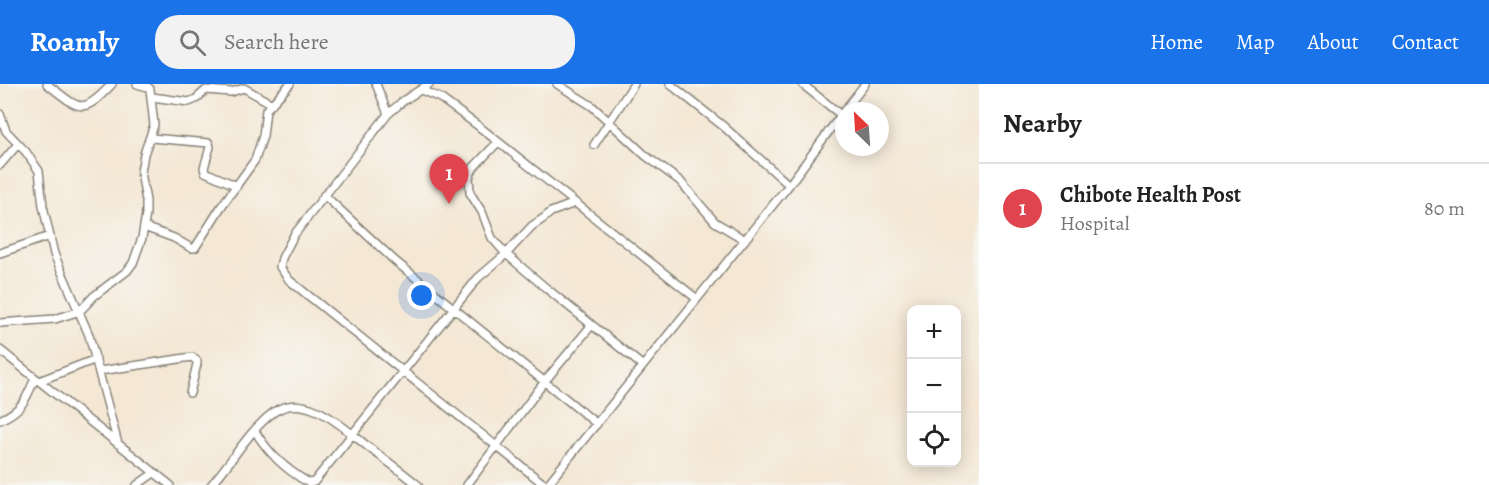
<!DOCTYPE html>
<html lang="en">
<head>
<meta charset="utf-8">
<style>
	:root { --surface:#fff; --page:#f2f2f2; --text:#222; --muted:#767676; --line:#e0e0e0; --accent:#1a73e8 }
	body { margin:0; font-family:Alegreya,serif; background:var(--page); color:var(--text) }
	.controls { position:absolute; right:18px; bottom:18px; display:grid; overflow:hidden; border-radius:12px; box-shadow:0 3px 15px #0003 }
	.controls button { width:54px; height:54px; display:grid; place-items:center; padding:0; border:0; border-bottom:2px solid var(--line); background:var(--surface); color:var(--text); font:30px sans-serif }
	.compass { position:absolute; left:835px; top:18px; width:54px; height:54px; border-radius:50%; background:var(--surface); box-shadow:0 3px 15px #0003; rotate:335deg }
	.you { position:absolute; left:422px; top:212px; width:21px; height:21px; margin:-15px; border:4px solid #fff; border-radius:50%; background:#1a73e8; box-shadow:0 0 0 9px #1a73e833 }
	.badge { display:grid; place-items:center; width:39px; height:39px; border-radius:50%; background:var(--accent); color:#fff; font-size:20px; font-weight:700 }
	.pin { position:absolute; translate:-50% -50px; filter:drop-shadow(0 2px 3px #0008) }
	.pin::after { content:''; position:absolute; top:32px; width:21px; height:18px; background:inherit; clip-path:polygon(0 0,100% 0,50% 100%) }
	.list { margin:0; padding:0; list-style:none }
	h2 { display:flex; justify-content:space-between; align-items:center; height:78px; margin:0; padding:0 24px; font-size:26px }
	h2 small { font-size:20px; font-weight:400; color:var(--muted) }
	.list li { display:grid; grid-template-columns:39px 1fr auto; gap:18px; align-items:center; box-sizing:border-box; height:90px; padding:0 24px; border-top:2px solid var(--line) }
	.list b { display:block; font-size:22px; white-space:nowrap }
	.list p { margin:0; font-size:20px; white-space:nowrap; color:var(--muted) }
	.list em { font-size:20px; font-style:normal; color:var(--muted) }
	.icon { flex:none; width:33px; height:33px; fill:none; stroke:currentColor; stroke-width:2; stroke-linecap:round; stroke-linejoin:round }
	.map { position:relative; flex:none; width:979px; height:401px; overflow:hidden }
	header { display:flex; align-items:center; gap:36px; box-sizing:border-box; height:84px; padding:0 30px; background:var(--accent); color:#fff }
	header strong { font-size:28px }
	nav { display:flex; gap:33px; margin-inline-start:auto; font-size:21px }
	.search { width:420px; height:54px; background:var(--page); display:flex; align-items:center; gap:15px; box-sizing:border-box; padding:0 21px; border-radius:24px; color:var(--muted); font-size:22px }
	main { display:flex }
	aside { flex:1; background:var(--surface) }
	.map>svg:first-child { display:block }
</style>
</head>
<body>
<header>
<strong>Roamly</strong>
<div class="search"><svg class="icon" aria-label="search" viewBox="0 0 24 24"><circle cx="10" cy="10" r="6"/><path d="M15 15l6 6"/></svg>Search here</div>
<nav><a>Home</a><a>Map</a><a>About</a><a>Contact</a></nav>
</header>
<main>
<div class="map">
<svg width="979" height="401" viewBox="0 0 979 401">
	<rect width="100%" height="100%" fill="#f6f6f2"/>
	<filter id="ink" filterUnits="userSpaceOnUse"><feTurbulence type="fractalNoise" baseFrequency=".0167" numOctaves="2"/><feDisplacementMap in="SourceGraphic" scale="12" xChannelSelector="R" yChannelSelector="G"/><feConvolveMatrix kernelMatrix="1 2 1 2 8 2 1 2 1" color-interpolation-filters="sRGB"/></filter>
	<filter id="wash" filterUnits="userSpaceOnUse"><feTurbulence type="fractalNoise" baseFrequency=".008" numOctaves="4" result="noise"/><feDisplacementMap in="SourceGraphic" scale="24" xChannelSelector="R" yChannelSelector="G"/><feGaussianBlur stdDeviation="1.35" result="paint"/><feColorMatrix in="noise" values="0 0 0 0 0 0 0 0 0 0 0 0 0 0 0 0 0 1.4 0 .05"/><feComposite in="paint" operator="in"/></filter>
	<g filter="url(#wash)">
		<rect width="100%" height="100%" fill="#f4e7d4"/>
	</g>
	<g filter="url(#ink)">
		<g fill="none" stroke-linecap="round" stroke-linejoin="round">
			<defs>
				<path id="minor" d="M47,0C80,25 81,33 112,0
					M376,0L388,30
					M429,0L403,17L388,30L294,151L282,174L280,183L289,196L545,401
					M557,0L592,22L646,72L680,97L715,138L745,156
					M670,0L723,42L789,101
					M802,0L841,31
					M421,6L440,14L477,41L697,215
					M152,13L189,18L196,15L206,6L231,8L244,4L272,20
					M844,27L865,0
					M0,30L6,47L26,68L39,87L43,122L54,170L89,251L118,360
					M151,54L209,59L210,63L204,84L205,88L237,102
					M498,58L474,83L469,93L470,109L482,128L492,154L506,170L546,204L643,282
					M594,61L634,0
					M0,81L18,60
					M324,111L395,177L597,340
					M144,143L174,154L191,164H195L221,123L255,76L263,52L266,26L290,0
					M0,169L50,152
					M0,239L55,235L80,227L94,212L127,187L133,179L142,154L146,130V117L141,88L144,70L154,41L150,5L148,3L137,0
					M0,266L170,401
					M100,287L192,273L197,277V280L190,309
					M39,297L96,275
					M0,336C22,326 26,316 35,294
					M255,347C269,370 285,385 309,399L314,398L478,194L506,170L532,142L544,134L551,128L575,119
					M137,401L154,389
					M211,401C232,378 249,346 274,328C306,306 344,344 367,362C384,375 401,387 418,401
					M467,401L545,297L591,242
					M547,401L789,101L844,27"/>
			</defs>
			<!-- minor casing -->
			<use href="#minor" stroke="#888278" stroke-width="10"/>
			<!-- minor -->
			<use href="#minor" stroke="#fff" stroke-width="7"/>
		</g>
	</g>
</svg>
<div class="controls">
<button>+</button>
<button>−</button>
<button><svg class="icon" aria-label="locate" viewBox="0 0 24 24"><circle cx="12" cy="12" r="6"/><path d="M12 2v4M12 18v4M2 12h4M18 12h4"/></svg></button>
</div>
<svg class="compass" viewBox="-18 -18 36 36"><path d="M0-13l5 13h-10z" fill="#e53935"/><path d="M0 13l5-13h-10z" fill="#767676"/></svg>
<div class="you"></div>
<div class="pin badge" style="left:449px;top:120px;background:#e0444e">1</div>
</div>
<aside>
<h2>Nearby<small></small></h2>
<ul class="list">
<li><span class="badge" style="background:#e0444e">1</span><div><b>Chibote Health Post</b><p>Hospital</p></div><em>80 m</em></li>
</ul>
</aside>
</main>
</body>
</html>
